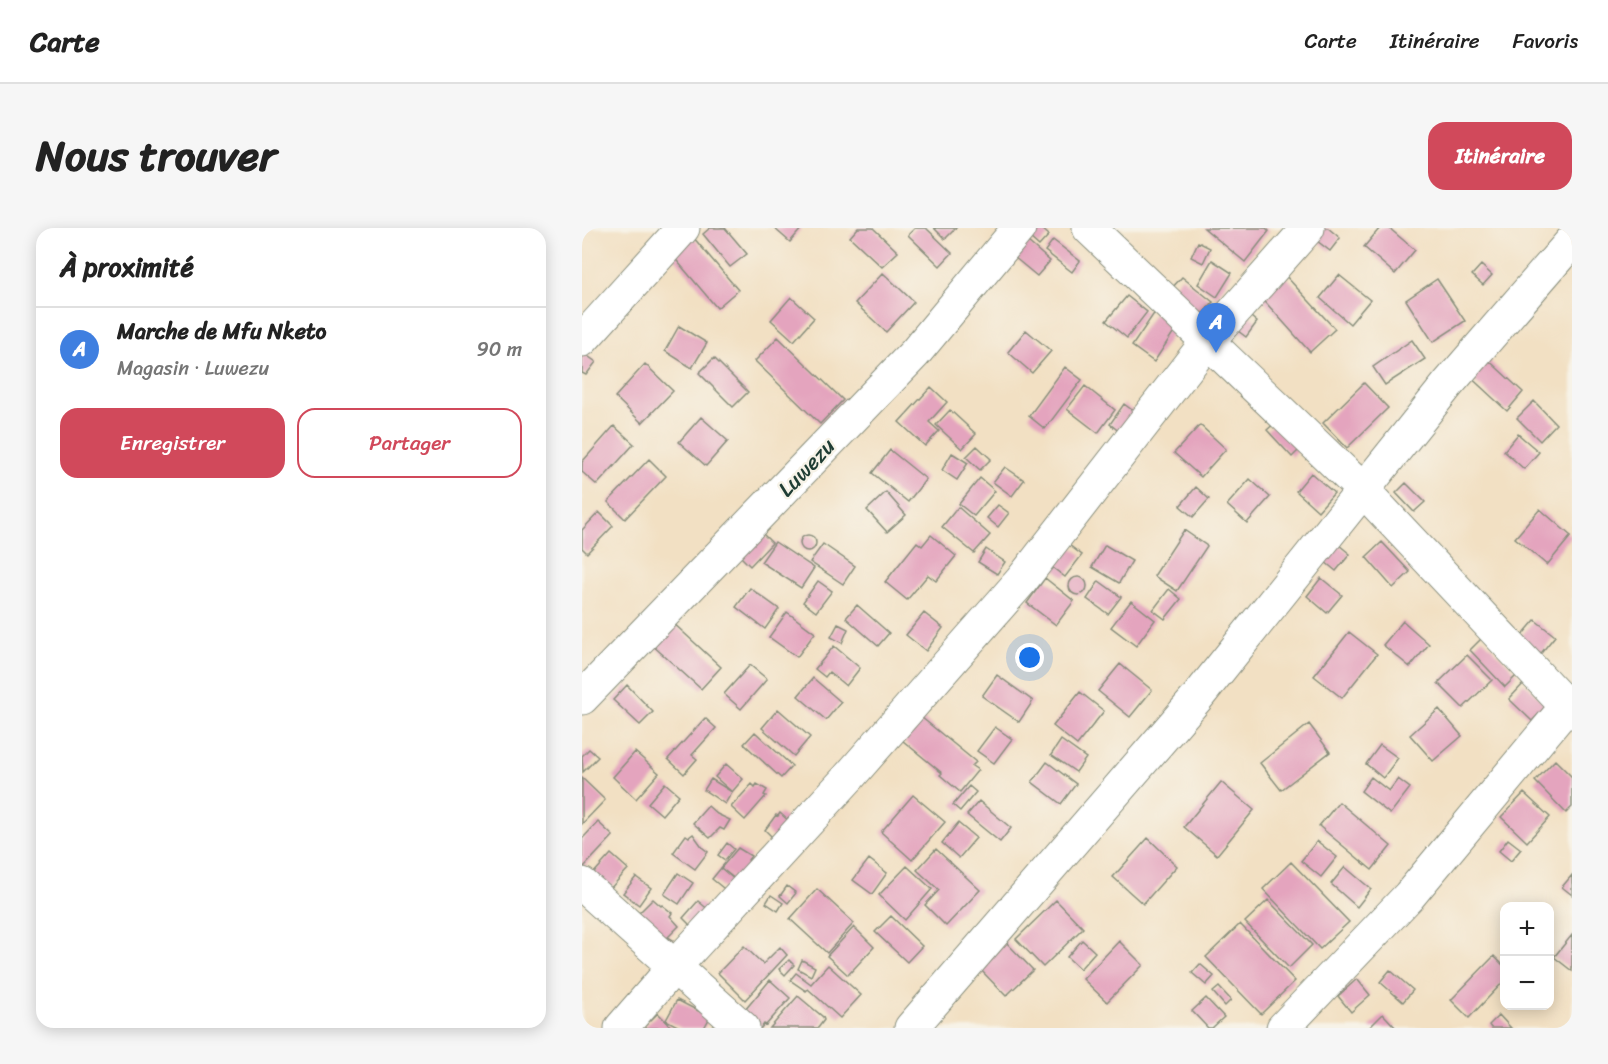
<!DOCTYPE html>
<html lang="fr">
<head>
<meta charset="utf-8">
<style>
	:root { --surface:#fff; --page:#f6f6f6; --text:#222; --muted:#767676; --line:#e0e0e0; --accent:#d1495b }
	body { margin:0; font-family:Sriracha,sans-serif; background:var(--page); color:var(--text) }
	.controls { position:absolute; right:18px; bottom:18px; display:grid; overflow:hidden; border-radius:12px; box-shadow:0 3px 15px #0003 }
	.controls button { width:54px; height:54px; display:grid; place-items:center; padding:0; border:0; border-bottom:2px solid var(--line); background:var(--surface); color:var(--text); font:30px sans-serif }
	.you { position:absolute; left:448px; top:430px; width:21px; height:21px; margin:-15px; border:4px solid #fff; border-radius:50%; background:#1a73e8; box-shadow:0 0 0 9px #1a73e833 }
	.badge { display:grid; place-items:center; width:39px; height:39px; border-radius:50%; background:var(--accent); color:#fff; font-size:20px; font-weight:700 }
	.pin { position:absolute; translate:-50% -50px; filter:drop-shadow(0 2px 3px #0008) }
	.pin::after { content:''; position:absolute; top:32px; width:21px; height:18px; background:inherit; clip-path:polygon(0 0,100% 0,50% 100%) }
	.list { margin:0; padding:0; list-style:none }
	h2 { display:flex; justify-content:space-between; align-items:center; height:78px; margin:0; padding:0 24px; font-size:26px }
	h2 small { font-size:20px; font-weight:400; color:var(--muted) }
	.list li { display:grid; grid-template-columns:39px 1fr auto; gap:18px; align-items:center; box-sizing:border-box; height:84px; padding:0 24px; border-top:2px solid var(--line) }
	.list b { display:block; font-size:22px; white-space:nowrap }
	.list p { margin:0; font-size:20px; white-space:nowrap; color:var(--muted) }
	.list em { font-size:20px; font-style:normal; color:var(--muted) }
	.actions { display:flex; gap:12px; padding:18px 24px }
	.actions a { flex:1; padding:14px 0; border:2px solid var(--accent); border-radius:18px; text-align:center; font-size:21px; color:var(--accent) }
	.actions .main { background:var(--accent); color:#fff }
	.map { position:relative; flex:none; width:990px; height:800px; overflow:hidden; border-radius:18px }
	header { display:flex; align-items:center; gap:36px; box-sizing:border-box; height:84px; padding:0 30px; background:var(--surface); border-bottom:2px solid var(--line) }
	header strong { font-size:28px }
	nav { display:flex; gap:33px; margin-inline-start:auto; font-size:21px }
	.intro { display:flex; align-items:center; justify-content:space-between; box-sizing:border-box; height:144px; padding:0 36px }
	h1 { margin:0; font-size:42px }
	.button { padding:15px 27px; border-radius:18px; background:var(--accent); color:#fff; font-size:21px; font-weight:700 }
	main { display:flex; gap:36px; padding:0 36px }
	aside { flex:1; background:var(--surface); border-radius:18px; box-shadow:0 3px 15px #0003 }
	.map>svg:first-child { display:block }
</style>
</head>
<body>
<header>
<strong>Carte</strong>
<nav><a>Carte</a><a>Itinéraire</a><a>Favoris</a></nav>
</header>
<div class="intro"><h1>Nous trouver</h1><a class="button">Itinéraire</a></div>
<main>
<aside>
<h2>À proximité<small></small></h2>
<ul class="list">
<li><span class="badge" style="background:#3f7fe0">A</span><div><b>Marche de Mfu Nketo</b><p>Magasin · Luwezu</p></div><em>90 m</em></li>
</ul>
<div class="actions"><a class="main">Enregistrer</a><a>Partager</a></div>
</aside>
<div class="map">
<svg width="990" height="800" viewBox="0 0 990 800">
	<rect width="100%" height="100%" fill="#f7f3e8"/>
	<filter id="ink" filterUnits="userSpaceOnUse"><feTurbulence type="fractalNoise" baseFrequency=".0167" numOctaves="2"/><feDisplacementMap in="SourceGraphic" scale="12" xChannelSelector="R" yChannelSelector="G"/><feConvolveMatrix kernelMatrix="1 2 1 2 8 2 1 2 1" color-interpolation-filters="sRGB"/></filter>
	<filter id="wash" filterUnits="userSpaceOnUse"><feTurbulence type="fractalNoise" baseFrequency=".008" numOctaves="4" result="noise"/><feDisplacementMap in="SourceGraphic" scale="24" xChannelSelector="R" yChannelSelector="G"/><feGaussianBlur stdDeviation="1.35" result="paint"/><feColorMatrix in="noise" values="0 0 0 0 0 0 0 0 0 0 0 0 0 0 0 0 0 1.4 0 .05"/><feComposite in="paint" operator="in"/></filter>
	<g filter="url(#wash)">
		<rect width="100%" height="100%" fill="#f2e0c3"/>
		<g id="blocks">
			<!-- building -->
			<path fill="#e4a4be" d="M128,0H143L165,26L148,39L121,6Z
				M192,0H220L208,14Z
				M276,0H291L316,24L300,39L268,9Z
				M333,0H344L370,25L358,38L326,7Z
				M352,0H374L363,11Z
				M454,0H459L467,7L457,18L446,8Z
				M622,0H684L687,3L663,34Z
				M737,0H746L758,10L748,23L730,9Z
				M798,0H807L833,22L813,46L782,19Z
				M111,9L156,62L135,80L90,27Z
				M471,12L498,33L490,44L463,23Z
				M445,13L468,33L455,48L432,29Z
				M616,14L628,20L621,35L609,29Z
				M630,32L650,45L635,69L616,56Z
				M899,37L910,47L901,57L890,47Z
				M301,45L332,74L304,104L273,75Z
				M702,46L753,101L728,124L678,68Z
				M757,47L788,72L768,96L738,70Z
				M600,49L631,74L619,88L588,62Z
				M855,51L883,93L851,114L824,72Z
				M545,68L565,84L545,110L524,93Z
				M209,69L232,90L212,113L189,92Z
				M573,84L595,99L572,134L550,118Z
				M663,84L675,94L664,109L651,99Z
				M97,98L125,115L110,140L83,123Z
				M444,102L469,123L450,145L426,124Z
				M196,109L261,172L238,196L173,133Z
				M830,112L843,131L803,157L791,139Z
				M0,124L14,134L4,147L0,145Z
				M901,127L941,164L925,183L884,145Z
				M132,130L166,164L151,179L117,145Z
				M63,136L91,163L60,195L33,169Z
				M483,139L500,152L463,201L447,188Z
				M782,155L806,180L765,220L741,195Z
				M503,158L533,182L516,205L485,181Z
				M349,159L365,174L347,194L357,203L343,218L317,194Z
				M952,173L974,196L958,213L935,190Z
				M542,176L554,185L539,205L528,196Z
				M368,182L394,206L380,221L354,197Z
				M119,189L146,213L124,238L97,214Z
				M695,193L720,219L710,229L685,202Z
				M618,197L644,221L619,249L592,225Z
				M32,198L52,216L15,257L0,244V234Z
				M936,206L957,224L942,241L922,223Z
				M395,218L409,231L398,242L384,229Z
				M308,222L344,251L326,274L290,245Z
				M370,225L386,235L375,252L360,242Z
				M67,231L84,248L43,291L26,274Z
				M423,239L442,252L430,268L411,254Z
				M729,245L752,265L736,283L714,263Z
				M398,250L413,263L392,288L377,276Z
				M668,251L688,269L665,295L645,277Z
				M824,255L843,274L832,284L814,265Z
				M614,259L627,271L611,289L598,278Z
				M304,264L324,287L305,304L285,282Z
				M416,277L427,285L416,299L405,290Z
				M376,279L408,307L392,325L360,299Z
				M958,281L989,308L965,337L933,310Z
				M17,284L31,298L5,325L0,320V302Z
				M602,302L625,318L595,363L572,348Z
				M179,304L190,315L168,338L157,327Z
				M218 315a8 8 0 1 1 16 0a8 8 0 1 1-16 0Z
				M349,307L374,328L354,353L346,347L325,372L303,354L335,314L340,318Z
				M479,311L500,327L483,349L462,333Z
				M751,312L768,326L754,343L737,329Z
				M193,314L232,340L219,360L179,334Z
				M800,314L828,344L811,360L784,329Z
				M241,316L273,338L261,356L228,334Z
				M523,317L550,333L537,355L510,339Z
				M404,321L423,334L415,346L396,334Z
				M487 358a9 9 0 1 1 18 0a9 9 0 1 1-18 0Z
				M463,350L492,373L474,397L445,375Z
				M739,350L760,367L745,385L725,368Z
				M236,353L250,363L234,384L221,374Z
				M517,353L539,369L526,386L505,371Z
				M168,360L197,381L183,401L154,379Z
				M587,361L599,371L583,391L571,382Z
				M549,373L573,392L554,418L529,399Z
				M275,377L307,405L296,418L264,390Z
				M205,384L233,405L215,429L187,409Z
				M342,385L361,400L344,423L324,407Z
				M953,392L973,408L956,429L936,412Z
				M89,393L139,439L119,461L69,416Z
				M821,393L847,416L828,439L801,417Z
				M256,396L266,401L260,415L249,409Z
				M767,404L795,426L760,470L732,448Z
				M900,410L936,446L923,459L888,422Z
				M252,418L278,440L264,458L247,444L243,449L233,441Z
				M885,427L910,452L881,480L856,455Z
				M538,436L570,462L548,489L516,463Z
				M168,437L185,451L159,481L142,466Z
				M415,447L451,473L437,494L400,468Z
				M231,450L259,474L244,492L216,468Z
				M942,455L965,477L950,493L927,471Z
				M45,457L71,484L58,497L31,472Z
				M498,464L522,483L495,517L471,498Z
				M196,481L228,509L212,528L180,500Z
				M857,481L880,508L851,533L828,507Z
				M334,485L394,534L390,538L396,542L378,564L358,547L360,545L315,508Z
				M123,490L134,500L110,527L115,531L102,546L86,531Z
				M727,496L748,524L699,562L678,535Z
				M413,499L430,511L412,535L395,523Z
				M173,504L210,538L199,550L162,516Z
				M479,512L504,530L494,544L469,527Z
				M798,517L816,530L801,550L784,536Z
				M7,521L16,529L1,544L0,528Z
				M53,524L77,545L54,571L31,549Z
				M973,532L990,549V579L984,585L953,553Z
				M465,534L494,556L479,576L450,554Z
				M144,536L161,551L150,564L133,549Z
				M789,549L807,563L816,551L828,560L808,586L779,563Z
				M0,550L23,572L0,596Z
				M129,551L150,564L143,576L122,562Z
				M639,554L672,582L635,627L602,599Z
				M83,555L97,567L80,587L66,575Z
				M170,556L173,559L175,556L185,562L182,567L184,568L163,592L149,579Z
				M387,558L394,564L378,583L371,577Z
				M942,565L968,589L945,614L919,589Z
				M331,567L363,594L330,632L299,604Z
				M397,573L429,600L418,614L385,587Z
				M757,574L809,618L790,642L737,598Z
				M126,578L135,586L148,592L142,602L138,600L128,610L111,595Z
				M198,585L210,596L194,613L183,602L194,587L196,588Z
				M16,594L31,608L0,641V611Z
				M376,595L394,610L377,630L360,615Z
				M111,606L121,620L126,624L113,641L91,625L104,607L107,609Z
				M566,610L595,638L561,676L531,649Z
				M926,611L939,621L929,633L917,623Z
				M735,613L755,629L739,649L719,633Z
				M145,615L152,621L143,632L136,627Z
				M156,620L169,628L166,632L172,637L158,655L139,640Z
				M354,621L398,662L364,698L343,677L357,662L335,642Z
				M29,626L46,641L26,663L10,647Z
				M287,631L305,645L290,666L271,652Z
				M709,634L767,694L738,721L681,661Z
				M325,638L350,661L323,692L297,667Z
				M763,639L789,661L775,679L749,656Z
				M139,640L154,653L146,664L130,651Z
				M96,645L111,655L97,676L82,666Z
				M990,647V667L980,659Z
				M54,649L69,660L57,677L41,665Z
				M205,658L214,665L206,675L198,668Z
				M235,661L272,695L245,725L208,691Z
				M189,667L201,675L196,683L184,675Z
				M71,671L79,678L80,677L90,685L88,688L97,698L86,709L91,712L87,719L81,709L57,685Z
				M474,672L501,700L461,739L434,711Z
				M686,672L730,717L707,740L663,694Z
				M116,673L128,683L112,701L101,690Z
				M309,688L340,718L325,734L293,704Z
				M658,696L713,753L679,786L624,729Z
				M272,699L292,719L266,747L245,728Z
				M990,707V743L972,729Z
				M422,712L451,742L424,768L396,739Z
				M500,712L513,724L498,741L485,729Z
				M537,713L561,737L525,774L501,751Z
				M162,718L181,736L198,719L205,727L163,772L136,745Z
				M912,728L922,738V753L887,790L869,772Z
				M207,732L212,737L203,747L197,741Z
				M220,732L233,739L229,748L216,741Z
				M618,736L632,748L624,757L610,745Z
				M246,737L279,767L258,790L226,761L224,763L208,752L214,745L229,756Z
				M808,742L831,762L821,774L798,754Z
				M775,751L788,767L769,784L756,768Z
				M188,752L208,770L184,797L182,796L179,800H172L158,788Z
				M637,759L649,772L643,778L631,764Z
				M216,768L241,789L242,792L236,800H188Z
				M624,770L642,789L630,800H626L610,783Z
				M95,772L128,789L122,800H99L84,792Z
				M76,785L90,800H61Z
				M801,786L814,800H787Z
				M917,787L929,800H909L907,797Z"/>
		</g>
	</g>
	<g filter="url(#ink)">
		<use href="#blocks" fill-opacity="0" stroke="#888e7c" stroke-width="1.5"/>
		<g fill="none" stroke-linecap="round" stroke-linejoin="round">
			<defs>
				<path id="minor" d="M507,0L781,262L990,484
					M0,112L101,0
					M0,470L333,125L437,0
					M0,656L161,800
					M39,800L93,738L266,550L439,353L625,114L726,0
					M329,800L614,471L866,156L990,13
					M701,800L827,668L990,472"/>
			</defs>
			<!-- minor casing -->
			<use href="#minor" stroke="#888e7c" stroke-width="35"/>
			<!-- minor -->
			<use href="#minor" stroke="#fff" stroke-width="33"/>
		</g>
	</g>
	<g text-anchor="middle" stroke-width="5" stroke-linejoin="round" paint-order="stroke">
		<!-- street labels -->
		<g font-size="22" fill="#1f3d34" stroke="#f7f3e8">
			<text transform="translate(224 239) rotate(-46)" y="8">Luwezu</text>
		</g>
	</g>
</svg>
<div class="controls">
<button>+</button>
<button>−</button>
</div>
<div class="you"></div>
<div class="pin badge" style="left:634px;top:125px;background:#3f7fe0">A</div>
</div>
</main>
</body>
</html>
